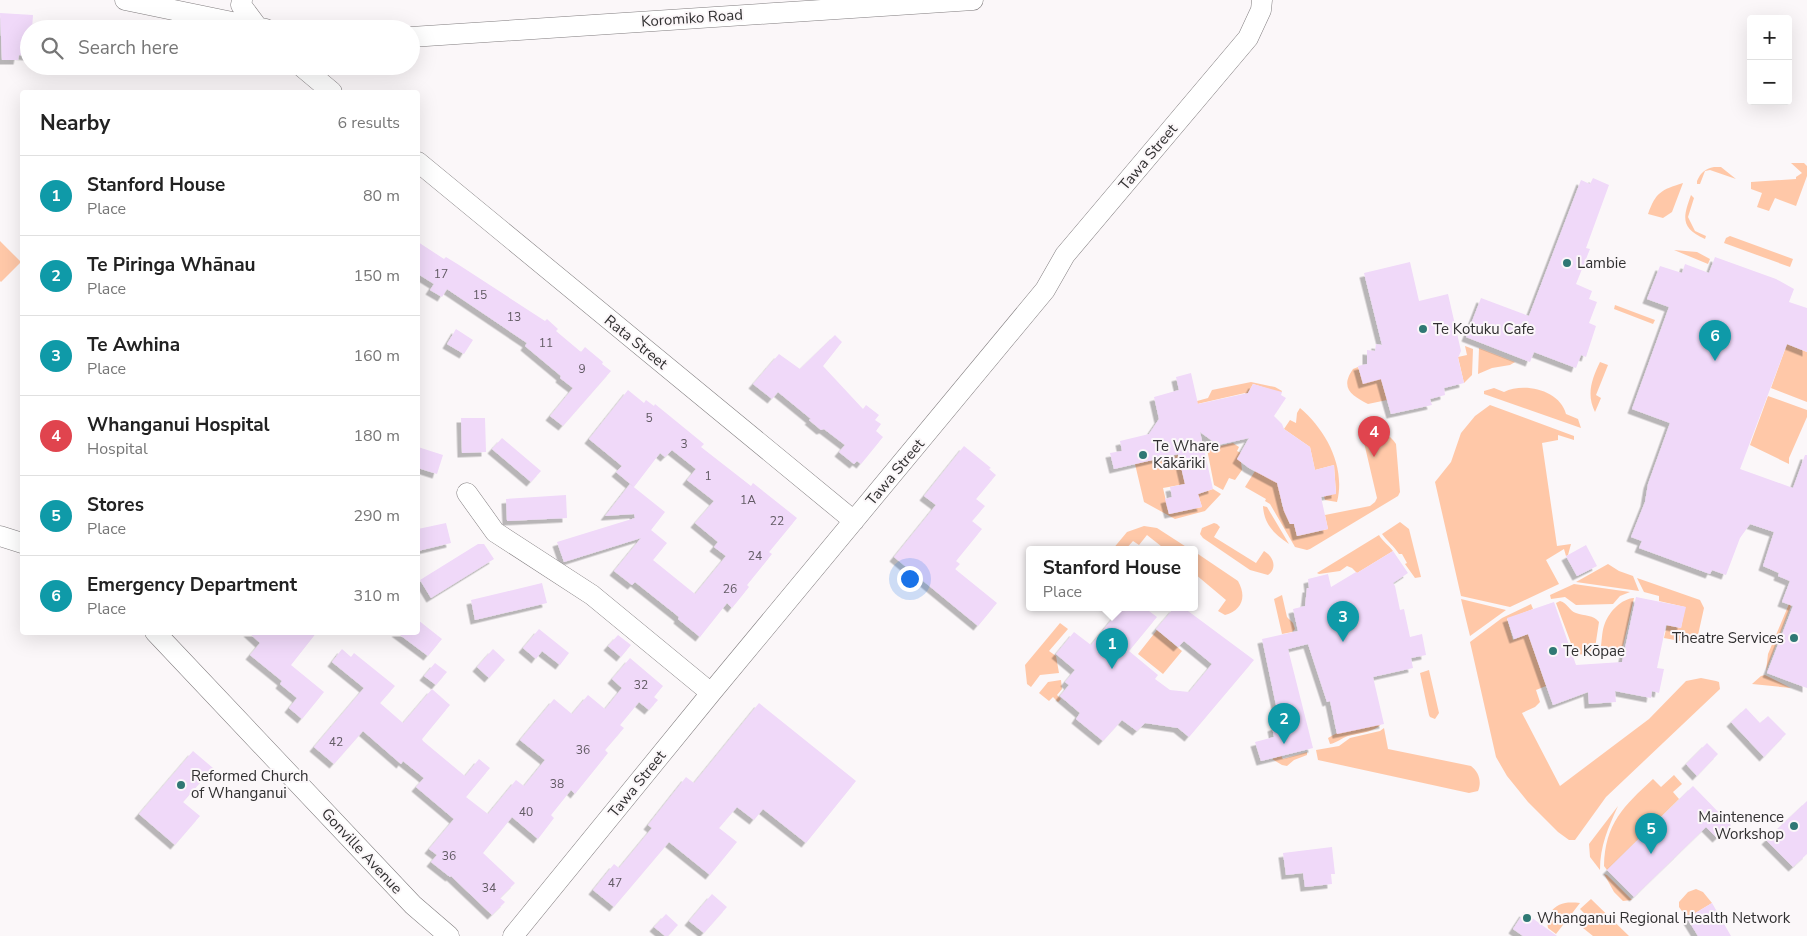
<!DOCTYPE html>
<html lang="en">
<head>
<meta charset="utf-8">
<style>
	:root { --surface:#fff; --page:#f6f6f6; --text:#222; --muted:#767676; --line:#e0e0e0; --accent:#0f766e }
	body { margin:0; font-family:"Nunito Sans",sans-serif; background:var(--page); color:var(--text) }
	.controls { position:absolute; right:15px; top:15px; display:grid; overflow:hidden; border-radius:5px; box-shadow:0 5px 20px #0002 }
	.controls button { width:45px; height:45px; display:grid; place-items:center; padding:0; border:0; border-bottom:1px solid var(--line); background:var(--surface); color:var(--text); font:25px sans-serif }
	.you { position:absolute; left:909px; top:578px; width:18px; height:18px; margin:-12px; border:4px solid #fff; border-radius:50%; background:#1a73e8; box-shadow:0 0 0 8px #1a73e833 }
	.badge { display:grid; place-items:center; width:32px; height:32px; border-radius:50%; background:var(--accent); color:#fff; font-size:16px; font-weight:700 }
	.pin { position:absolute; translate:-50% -41px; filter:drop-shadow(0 1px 2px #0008) }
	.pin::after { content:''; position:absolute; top:26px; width:18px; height:15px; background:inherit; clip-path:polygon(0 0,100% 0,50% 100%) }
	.popup { position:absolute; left:1026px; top:546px; width:172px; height:65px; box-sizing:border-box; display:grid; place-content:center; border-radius:5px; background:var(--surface); filter:drop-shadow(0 1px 4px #0005); font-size:16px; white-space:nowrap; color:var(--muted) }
	.popup b { font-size:19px; color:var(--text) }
	.popup::after { content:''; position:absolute; left:50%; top:100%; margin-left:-10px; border:10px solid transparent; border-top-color:var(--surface) }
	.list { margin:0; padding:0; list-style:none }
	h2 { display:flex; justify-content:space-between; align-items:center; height:65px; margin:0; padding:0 20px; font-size:21px }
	h2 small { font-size:16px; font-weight:400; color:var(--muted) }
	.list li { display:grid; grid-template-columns:32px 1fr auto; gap:15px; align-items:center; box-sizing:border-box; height:80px; padding:0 20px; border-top:1px solid var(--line) }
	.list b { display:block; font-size:19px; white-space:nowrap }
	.list p { margin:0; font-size:16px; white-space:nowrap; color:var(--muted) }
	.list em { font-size:16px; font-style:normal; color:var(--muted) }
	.icon { flex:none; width:28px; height:28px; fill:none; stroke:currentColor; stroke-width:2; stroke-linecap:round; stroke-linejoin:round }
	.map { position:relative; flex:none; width:1807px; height:936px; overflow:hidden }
	.search { position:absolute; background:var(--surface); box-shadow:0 5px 20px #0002; left:20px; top:20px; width:400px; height:55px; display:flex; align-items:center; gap:12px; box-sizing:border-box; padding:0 18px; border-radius:28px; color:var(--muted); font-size:19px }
	.panel { position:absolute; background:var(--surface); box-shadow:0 5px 20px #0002; left:20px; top:90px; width:400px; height:545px; border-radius:5px }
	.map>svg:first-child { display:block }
</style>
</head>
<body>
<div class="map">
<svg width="1807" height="936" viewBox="0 0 1807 936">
	<defs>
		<filter id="shadow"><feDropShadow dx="-4.5" dy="4.5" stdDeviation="0" flood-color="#0004"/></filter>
	</defs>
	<rect width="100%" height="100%" fill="#fbf7f9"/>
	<!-- green -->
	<path fill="#ffc8a8" d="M1791,163H1804L1807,166V176L1796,206L1775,198L1769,211L1757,207L1762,193L1751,189V182L1796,179V177L1802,173Z
		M1714,167H1721L1736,179L1710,170L1705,171L1700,184H1697V181C1701,172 1705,169 1714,167Z
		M1683,183L1672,212L1663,218L1648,214C1656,192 1661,190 1683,183Z
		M1691,195L1694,198L1688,217L1695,231L1706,236L1705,239C1680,228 1683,217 1691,195Z
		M1730,236L1793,259L1790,267L1724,243L1726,238Z
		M0,241L21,262L1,282L0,281Z
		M1674,250L1697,252L1710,259L1708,264Z
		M1615,305L1655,320L1653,324L1614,309Z
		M1787,344L1807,352V402L1771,388Z
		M1465,346L1473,349L1472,375L1464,383L1458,357L1467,355Z
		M1479,348L1515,362L1510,365L1492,368L1478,374Z
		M1600,362L1608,365L1596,395L1601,398L1595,412C1586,394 1592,379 1600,362Z
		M1358,367L1363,383L1381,379L1387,400L1368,404C1353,396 1339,389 1353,369Z
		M1251,382L1275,387L1282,391L1281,393L1253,384L1247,395L1245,393L1197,404V401L1208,398L1212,390Z
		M1494,388L1504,392C1524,382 1560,390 1566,414L1578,419L1581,428L1484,394V391Z
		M1768,396L1807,410V417L1789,458V464L1750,445Z
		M1490,405L1574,436V440L1558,435V440L1542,443L1557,546L1571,544L1568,555L1566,556L1564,549L1546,560L1559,584L1510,607L1461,596L1435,482L1451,462L1461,433L1475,416Z
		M1300,408C1326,430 1346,467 1337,502L1325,500L1324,496L1336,493L1334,465L1315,470L1310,447L1284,429L1290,420L1296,423L1297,413Z
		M1366,425C1376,427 1391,435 1396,444L1400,492L1398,496L1310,549L1307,550L1295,547L1270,504L1265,501L1266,499L1245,487L1255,471L1278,481L1282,505L1290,524H1294L1297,536L1328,529L1325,515L1370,506L1375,502L1377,498L1362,434V428Z
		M1233,443L1239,447L1237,451L1241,453L1237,459L1241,462L1242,470L1235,480L1229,478L1223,490L1214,485L1207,449Z
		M1178,455L1185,484L1163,488L1169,514L1202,507L1198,494L1213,489L1221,494L1205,511L1175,519L1144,502L1135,464Z
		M1263,506L1267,507L1289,544C1274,534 1264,524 1263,506Z
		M1400,522L1409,529L1421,577L1415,578L1405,564L1407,563L1402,554H1399C1394,546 1387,541 1382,534Z
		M1214,523L1217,524L1220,527L1214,537L1256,563L1264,551C1273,556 1278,568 1268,575L1250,570L1203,538L1200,534L1202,528Z
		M1144,526L1157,528L1191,550H1166L1147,535L1139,545L1133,541L1125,550H1112L1127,532Z
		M1379,535C1383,542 1389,545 1393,551L1357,573L1352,568L1347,566L1340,571L1319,574L1317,573Z
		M1195,552L1238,581C1247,597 1242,610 1225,615L1218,611L1226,600L1195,574Z
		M1608,564L1619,571L1633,576L1639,591L1576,582Z
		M1637,578L1700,600L1704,608L1696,644L1664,638L1667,625L1681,628L1685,607L1659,601V596L1644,592Z
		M1574,584L1630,592L1620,596L1613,604L1576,605L1565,597L1551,599L1550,595Z
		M1282,595L1287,617L1293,623L1295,629L1292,632L1282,634L1274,599Z
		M1634,598L1623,646L1611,654H1606L1601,646C1602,639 1602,630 1605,623C1610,611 1621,599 1634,598Z
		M1461,599L1506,610L1470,636Z
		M1560,601C1568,603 1569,611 1576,613C1584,616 1594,615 1599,622L1595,648L1591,655L1575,654L1556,603Z
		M1531,604L1533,609L1507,619L1513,640L1528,634L1546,686L1536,690L1540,702L1535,707L1522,713L1560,786L1649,719L1686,681L1701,678L1716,681L1719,682L1720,689L1606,797L1575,840H1569L1558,832L1528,802L1507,776L1496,757L1470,642L1502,618Z
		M1789,604L1791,606L1766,671L1768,654Z
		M1060,623L1068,629L1049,651L1056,656L1059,673L1040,675L1031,687L1027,684L1025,665Z
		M1157,630L1182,651L1163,674L1138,654Z
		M1429,670L1439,713L1435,719L1430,717L1429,715L1420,673Z
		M1765,675L1791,688L1752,684L1761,676Z
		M1061,680L1062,689L1057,695L1061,699L1058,702L1053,697L1049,701L1039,693L1048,682Z
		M1381,724C1375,732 1359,733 1348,736C1341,738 1337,743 1330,744L1328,738L1337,733Z
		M1384,728L1388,749L1471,766C1479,772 1482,782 1478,791L1469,793L1318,760L1316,750L1339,746L1350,738L1380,731Z
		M1307,752V755L1294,760L1287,766L1282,765L1272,759L1281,756L1283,759Z
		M1674,775L1682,784L1673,792L1679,799L1607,870L1604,866C1605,823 1624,806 1653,779L1661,787Z
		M1618,806C1608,828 1600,846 1600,870L1590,857L1589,844Z
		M1604,874L1607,875L1632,900L1623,901L1614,892Z
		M1696,889L1703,892L1712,903L1687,918L1679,907V902L1688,892Z
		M1591,899L1629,936H1593L1578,924L1585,914L1580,909Z
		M1580,903L1556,934L1548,928L1547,922L1550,918L1549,914C1558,902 1566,902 1580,903Z"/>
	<!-- building -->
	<path fill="#f0d9f9" filter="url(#shadow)" d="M0,13L33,15L32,29H29V56L19,55L18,60H2Z
		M1593,178L1609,185L1586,248L1590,249L1576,284L1592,291L1589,299L1597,302L1589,323L1596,326L1586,357L1581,355L1576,368L1534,352L1530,362L1466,337L1481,298L1529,316L1581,180L1590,184Z
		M418,242L444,259L446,257L459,265L545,321L547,319L558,329L556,331L581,352L585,347L603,362L602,364L611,371L563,426L550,416L573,388L560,378L561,376L525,346L527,343L447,289L442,297L430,290L434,284L418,274Z
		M1715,257L1776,279L1794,289L1789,302L1807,308V352L1787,344L1740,469L1793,488L1805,455H1807V688L1767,673L1793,606L1782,602L1790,581L1778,576L1779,573L1763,566L1774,532L1750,524L1740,538L1726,575L1712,570L1710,574L1639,548L1642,541L1631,537L1645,502L1648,484L1670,423L1632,409L1669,307L1647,299L1660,266L1682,273L1685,264L1709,273Z
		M1410,262L1419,301L1448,294L1461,351L1458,358L1464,383L1444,388L1445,395L1430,399L1432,405L1391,414L1381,379L1363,384L1358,366L1367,364V350L1375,351L1376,344L1382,345L1364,273Z
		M456,329L473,340L464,354L447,344Z
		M835,335L842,342L823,366L863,409L866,405L879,415L875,420L881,424L876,431L883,437L861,464L857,461L854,464L839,452L845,445L824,429L821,430L809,420L811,419L778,392L772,399L753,384L779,354L800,369Z
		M1191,373L1198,404L1248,393L1253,384L1282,392L1281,395L1286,398L1274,416L1282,424L1284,429L1310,447L1315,470L1334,465L1336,494L1321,497L1328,529L1297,536L1294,524H1290L1284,511L1277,483L1249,468L1237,459L1249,438L1218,445L1200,432L1213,489L1198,494L1202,507L1169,514L1165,499L1172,497L1170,487L1185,484L1178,454L1114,469L1110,453L1122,451L1120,441L1149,434L1159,419L1154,397L1179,390L1176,377Z
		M628,390L644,403L646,400L654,406L655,404L704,444L701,447L751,486L753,483L797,518L769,552L772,554L747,585L749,587L732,608L727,603L700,637L678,619L679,617L635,582L632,585L614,571L641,538L564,562L557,542L635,518L634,514L605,516L630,484L665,512L651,530L667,543L653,560L695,594L726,556L714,547L718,542L695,523L714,501L687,480L696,469L672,450L665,457L660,453L634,487L616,472L622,466L589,439Z
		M461,418H485L486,452L462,453Z
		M502,438L541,471L531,482L492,449Z
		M964,446L991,468L989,469L996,475L976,499L985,506L972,521L982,529L956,561L960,564L955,569L997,603L978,626L894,557L936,505L924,496Z
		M418,447L443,455L437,474L418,468Z
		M566,495L567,518L507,521L506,499Z
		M446,523L451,543L418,551V529Z
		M478,544H484L494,559L431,598L420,580Z
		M1586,545L1597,566L1577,576L1566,556Z
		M1393,551L1408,573L1393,583L1395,586L1400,610L1404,609L1410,637L1422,634L1426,655L1411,658L1413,668L1373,677L1384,724L1337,734L1330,701L1327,702L1308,644L1288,649L1313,748L1261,761L1255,742L1274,737L1272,727L1280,724L1262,639L1298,631L1293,609L1305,606L1307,588H1309L1308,579L1328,574L1331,587L1356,572L1357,573Z
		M542,583L547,603L475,620L471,600Z
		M1636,597L1686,607L1681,628L1666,625L1657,668L1664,669L1659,693L1652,691L1651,698L1615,691L1616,702L1589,704L1588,692L1553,705L1528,634L1514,639L1507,618L1554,602L1576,665L1622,662Z
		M1121,608H1145L1157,617L1129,651L1158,675L1155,679L1170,690L1189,692L1212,664L1184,641L1178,647L1156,629L1174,608H1184L1254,660L1189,737L1178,728L1145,723L1137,731L1122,720L1103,741L1076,719L1080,713L1060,696L1069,685L1065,682L1075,670L1056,654L1074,632L1091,645Z
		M418,620L442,639L428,656L396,632H418Z
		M539,629L569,653L560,665L542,651L536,659L523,648Z
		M248,632H317L291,665L324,692L302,719L289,708L297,698L280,684L282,681L250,655L260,643Z
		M618,635L631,645L621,657L608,646Z
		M342,649L351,657L354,653L395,686L380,703L403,723L432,689L450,705L422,739L423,741L465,776L479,759L490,768L466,797L488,814L516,780L524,786L545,760L520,740L554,699L572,714L588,695L605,709L622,688L612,679L630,658L663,686L654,697L658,700L649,710L639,702L620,725L624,728L605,750L608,753L575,794L571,790L551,815L554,818L538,839L512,817L483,853L515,883L500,898L505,902L492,915L451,876L450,877L431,862L437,855L429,849L454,819L416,787L424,778L403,761L401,764L363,731L334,764L314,747L364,688L332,662Z
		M493,649L505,660L489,678L477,667Z
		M435,663L447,672L436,685L424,676Z
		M759,703L856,781L806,843L763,809L754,820L737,807L719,828L737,842L710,875L669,842L614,907L593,890L614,864L619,868L652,828L648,825L686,777L694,783Z
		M1746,708L1760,723L1768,716L1786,734L1764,757L1731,722Z
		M1707,743L1718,754L1697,776L1686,764Z
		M193,751L213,768L183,802L200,816L175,845L139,814Z
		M1693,786L1731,825L1717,838L1706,827L1634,897L1607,870Z
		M1807,801V854L1793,867L1766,840Z
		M1332,847L1335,874H1331L1332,884L1305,887L1303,873L1286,875L1283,853Z
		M712,894L727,907L704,933L689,921Z
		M1712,903L1731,936H1698L1687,918Z
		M1524,912L1557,936H1523L1513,929Z
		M666,914L678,925L668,936H665L654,927Z"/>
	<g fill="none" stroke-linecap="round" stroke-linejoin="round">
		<defs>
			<path id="minor" d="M125,0L266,29
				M242,0L241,5L259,29
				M411,37L973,0
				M301,66L332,92
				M418,162L854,521
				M467,493L495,532L592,595L711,693
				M0,536L22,543
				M155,632L413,905L449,936
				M513,936L711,693L1045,290L1065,255L1248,38L1261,10L1262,0"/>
		</defs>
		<!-- minor casing -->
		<use href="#minor" stroke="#817d7f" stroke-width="21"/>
		<!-- minor -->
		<use href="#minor" stroke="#fff" stroke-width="20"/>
	</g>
	<!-- markers -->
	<g fill="#2f7874" stroke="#fbf7f9" stroke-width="2">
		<circle cx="1567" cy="263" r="5"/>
		<circle cx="1423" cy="329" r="5"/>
		<circle cx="1143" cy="455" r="5"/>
		<circle cx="1794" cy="638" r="5"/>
		<circle cx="1553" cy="651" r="5"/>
		<circle cx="181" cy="785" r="5"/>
		<circle cx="1794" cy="826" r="5"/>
		<circle cx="1527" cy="918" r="5"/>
	</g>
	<g text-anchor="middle" stroke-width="4" stroke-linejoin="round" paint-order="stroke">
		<!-- number labels -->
		<g font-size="12" fill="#615a63">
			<text x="441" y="278">17</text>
			<text x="480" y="299">15</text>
			<text x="514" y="321">13</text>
			<text x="546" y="347">11</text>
			<text x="582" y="373">9</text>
			<text x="649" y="422">5</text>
			<text x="684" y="448">3</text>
			<text x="708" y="480">1</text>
			<text x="748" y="504">1A</text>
			<text x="777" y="525">22</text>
			<text x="755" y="560">24</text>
			<text x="730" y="593">26</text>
			<text x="641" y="689">32</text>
			<text x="336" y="746">42</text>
			<text x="583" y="754">36</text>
			<text x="557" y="788">38</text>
			<text x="526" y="816">40</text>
			<text x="449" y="860">36</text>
			<text x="615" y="887">47</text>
			<text x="489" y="892">34</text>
		</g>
		<!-- street labels -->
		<g font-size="15" fill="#313031" stroke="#fbf7f9">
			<text transform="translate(692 18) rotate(-4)" y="5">Koromiko Road</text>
			<text transform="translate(1148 157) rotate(-50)" y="5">Tawa Street</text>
			<text transform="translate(636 342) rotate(39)" y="5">Rata Street</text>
			<text transform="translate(895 472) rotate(-50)" y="5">Tawa Street</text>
			<text transform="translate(637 784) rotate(-51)" y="5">Tawa Street</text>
			<text transform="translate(362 851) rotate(47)" y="5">Gonville Avenue</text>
		</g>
		<!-- poi labels -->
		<g font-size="15" fill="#313031" stroke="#fbf7f9" text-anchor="start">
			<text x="1577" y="268">Lambie</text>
			<text x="1433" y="334">Te Kotuku Cafe</text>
			<text x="1153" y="451">Te Whare<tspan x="1153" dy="17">Kākāriki</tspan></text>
			<text x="1784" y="643" text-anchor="end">Theatre Services</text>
			<text x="1563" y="656">Te Kōpae</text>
			<text x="191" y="781">Reformed Church<tspan x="191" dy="17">of Whanganui</tspan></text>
			<text x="1784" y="822" text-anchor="end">Maintenence<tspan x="1784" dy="17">Workshop</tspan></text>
			<text x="1537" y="923">Whanganui Regional Health Network</text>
		</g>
	</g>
</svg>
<div class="controls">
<button>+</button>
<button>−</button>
</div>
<div class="you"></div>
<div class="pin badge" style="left:1112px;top:669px;background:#0f9aa8">1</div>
<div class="popup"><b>Stanford House</b>Place</div>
<div class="pin badge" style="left:1284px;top:744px;background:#0f9aa8">2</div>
<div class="pin badge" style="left:1343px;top:642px;background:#0f9aa8">3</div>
<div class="pin badge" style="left:1374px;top:457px;background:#e0444e">4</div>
<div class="pin badge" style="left:1651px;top:854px;background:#0f9aa8">5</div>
<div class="pin badge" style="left:1715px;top:361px;background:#0f9aa8">6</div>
<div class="search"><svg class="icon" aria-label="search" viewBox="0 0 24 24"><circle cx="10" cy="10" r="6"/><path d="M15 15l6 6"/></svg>Search here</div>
<section class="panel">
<h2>Nearby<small>6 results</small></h2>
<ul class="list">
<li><span class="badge" style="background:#0f9aa8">1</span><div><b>Stanford House</b><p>Place</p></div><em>80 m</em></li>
<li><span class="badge" style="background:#0f9aa8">2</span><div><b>Te Piringa Whānau</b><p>Place</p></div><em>150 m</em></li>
<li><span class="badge" style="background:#0f9aa8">3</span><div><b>Te Awhina</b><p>Place</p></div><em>160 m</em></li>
<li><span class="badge" style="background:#e0444e">4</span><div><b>Whanganui Hospital</b><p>Hospital</p></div><em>180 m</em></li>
<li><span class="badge" style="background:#0f9aa8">5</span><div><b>Stores</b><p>Place</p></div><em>290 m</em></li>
<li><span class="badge" style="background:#0f9aa8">6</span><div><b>Emergency Department</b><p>Place</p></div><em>310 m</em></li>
</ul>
</section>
</div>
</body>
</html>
